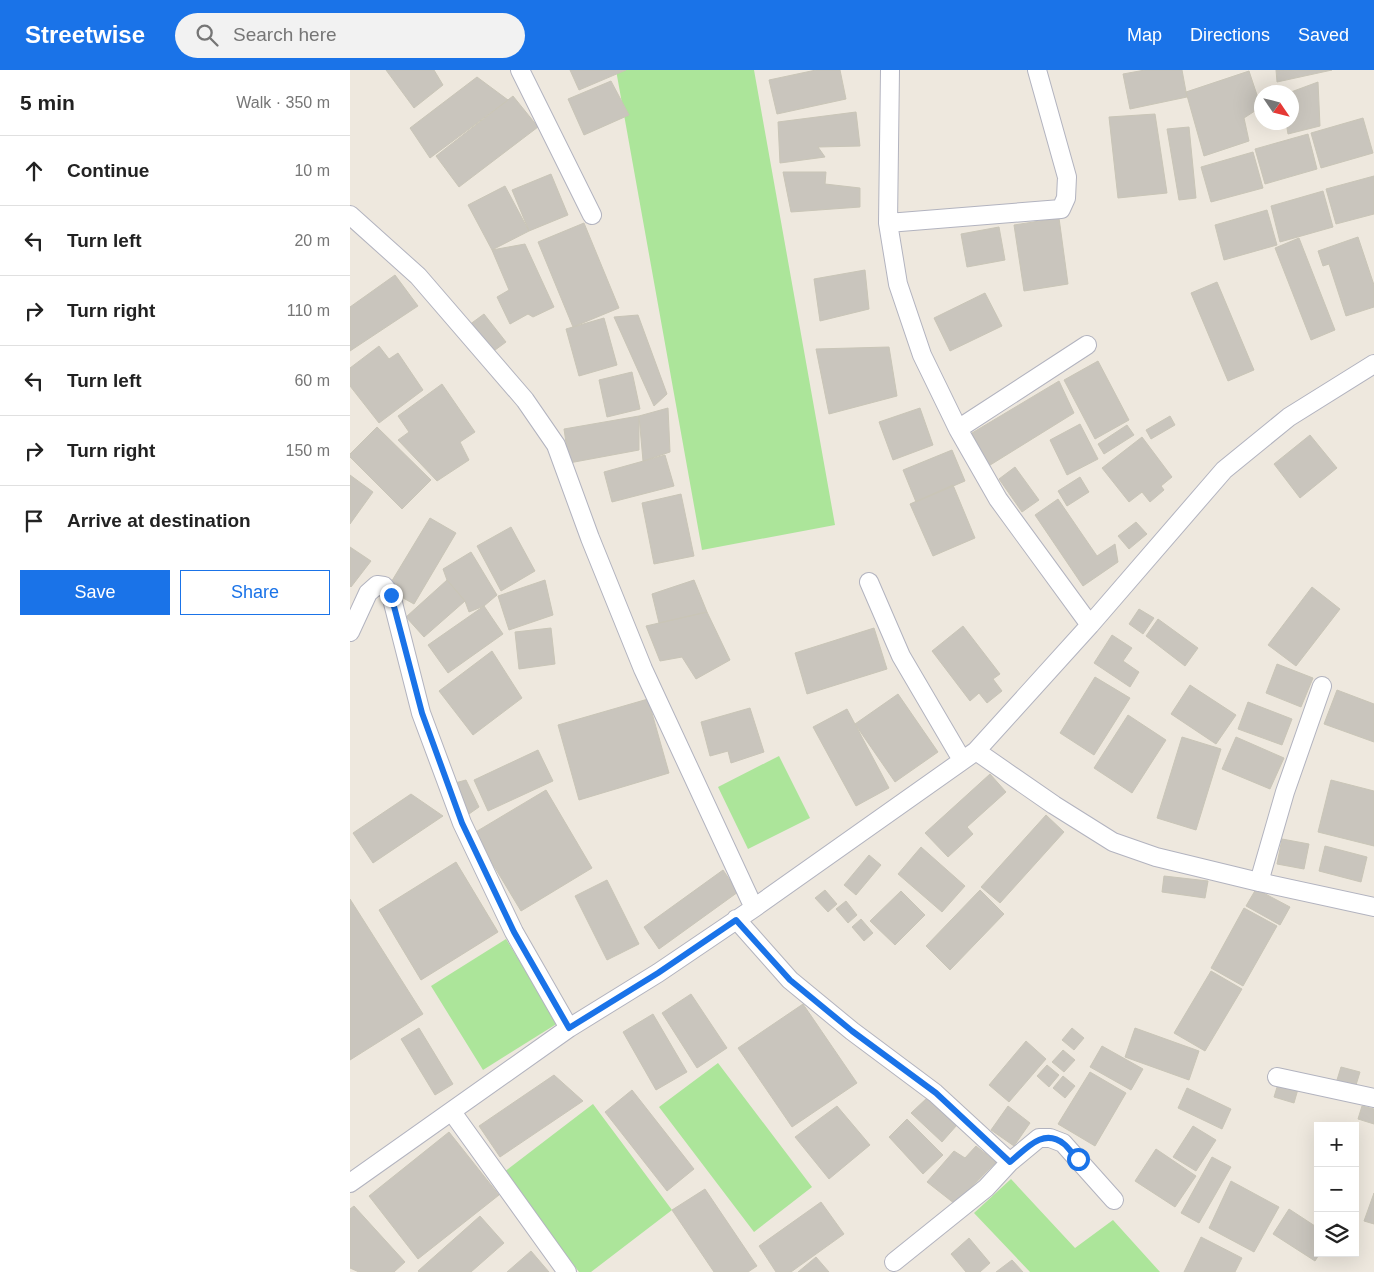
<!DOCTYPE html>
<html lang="en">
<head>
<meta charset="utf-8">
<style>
	:root { --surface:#fff; --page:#f2f2f2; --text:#222; --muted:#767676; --line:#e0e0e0; --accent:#1a73e8 }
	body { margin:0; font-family:Helvetica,sans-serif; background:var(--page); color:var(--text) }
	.controls { position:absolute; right:15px; bottom:15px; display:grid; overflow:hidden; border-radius:0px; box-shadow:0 5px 20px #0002 }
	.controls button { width:45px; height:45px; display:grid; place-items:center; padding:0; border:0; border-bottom:1px solid var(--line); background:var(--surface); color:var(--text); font:25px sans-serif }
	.compass { position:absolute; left:904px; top:15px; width:45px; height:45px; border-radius:50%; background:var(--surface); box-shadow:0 5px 20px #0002; rotate:125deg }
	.stop { position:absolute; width:15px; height:15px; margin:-11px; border:4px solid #1a73e8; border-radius:50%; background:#fff }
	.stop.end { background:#1a73e8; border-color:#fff; box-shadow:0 1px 5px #0008 }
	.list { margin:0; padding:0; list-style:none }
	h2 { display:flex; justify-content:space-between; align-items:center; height:65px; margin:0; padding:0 20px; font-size:21px }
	h2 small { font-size:16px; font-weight:400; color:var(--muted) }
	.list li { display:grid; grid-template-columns:32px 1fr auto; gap:15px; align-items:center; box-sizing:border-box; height:70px; padding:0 20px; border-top:1px solid var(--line) }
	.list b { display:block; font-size:19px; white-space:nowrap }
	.list em { font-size:16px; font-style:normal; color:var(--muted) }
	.actions { display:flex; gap:10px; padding:15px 20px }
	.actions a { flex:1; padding:11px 0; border:1px solid var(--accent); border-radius:0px; text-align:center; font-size:18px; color:var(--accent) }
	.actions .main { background:var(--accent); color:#fff }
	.icon { flex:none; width:28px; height:28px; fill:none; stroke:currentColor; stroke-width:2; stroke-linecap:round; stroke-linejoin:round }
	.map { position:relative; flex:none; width:1024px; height:1202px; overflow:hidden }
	header { display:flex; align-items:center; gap:30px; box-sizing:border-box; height:70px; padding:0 25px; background:var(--accent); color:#fff }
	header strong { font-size:24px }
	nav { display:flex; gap:28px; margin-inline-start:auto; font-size:18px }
	.search { width:350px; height:45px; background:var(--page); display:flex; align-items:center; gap:12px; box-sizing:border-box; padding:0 18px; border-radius:28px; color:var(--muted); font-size:19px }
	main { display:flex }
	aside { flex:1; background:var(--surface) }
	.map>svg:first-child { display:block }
</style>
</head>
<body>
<header>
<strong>Streetwise</strong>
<div class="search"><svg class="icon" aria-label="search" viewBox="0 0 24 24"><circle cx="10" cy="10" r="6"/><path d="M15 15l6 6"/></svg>Search here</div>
<nav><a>Map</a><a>Directions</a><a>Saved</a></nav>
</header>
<main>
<aside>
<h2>5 min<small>Walk · 350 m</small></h2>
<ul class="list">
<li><svg class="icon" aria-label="ahead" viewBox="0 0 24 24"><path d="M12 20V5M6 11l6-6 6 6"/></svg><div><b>Continue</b></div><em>10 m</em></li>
<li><svg class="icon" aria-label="left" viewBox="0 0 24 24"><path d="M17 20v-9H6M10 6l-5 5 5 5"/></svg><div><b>Turn left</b></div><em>20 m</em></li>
<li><svg class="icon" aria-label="right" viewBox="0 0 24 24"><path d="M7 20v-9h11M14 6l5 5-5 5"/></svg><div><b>Turn right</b></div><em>110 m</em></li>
<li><svg class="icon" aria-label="left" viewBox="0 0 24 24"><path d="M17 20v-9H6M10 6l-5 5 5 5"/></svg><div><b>Turn left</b></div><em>60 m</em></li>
<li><svg class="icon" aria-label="right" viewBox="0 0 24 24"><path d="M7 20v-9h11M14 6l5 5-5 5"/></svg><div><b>Turn right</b></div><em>150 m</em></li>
<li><svg class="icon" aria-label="arrive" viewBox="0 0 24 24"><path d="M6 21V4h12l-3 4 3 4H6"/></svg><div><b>Arrive at destination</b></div></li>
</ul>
<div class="actions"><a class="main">Save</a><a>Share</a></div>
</aside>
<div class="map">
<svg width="1024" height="1202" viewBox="0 0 1024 1202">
	<rect width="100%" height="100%" fill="#eee8de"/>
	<!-- green -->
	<path fill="#ace59a" d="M266,0H404L485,455L352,480Z
		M429,686L460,748L398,779L368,717Z
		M156,869L208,953L133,1000L81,916Z
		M368,993L462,1117L404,1162L309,1037Z
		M243,1034L322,1140L241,1202H229L154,1102Z
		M661,1109L725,1178L763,1150L810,1202H680L624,1143Z"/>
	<!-- building -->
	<path fill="#c9c5bd" stroke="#c9c5b7" d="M36,0H84L93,15L64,38Z
		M220,0H276L229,20Z
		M466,0H490L496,29L427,44L419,10Z
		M795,0H832L837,27L780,39L773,4Z
		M926,0H982L927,12Z
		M899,1L911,37L894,48L899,71L854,86L836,22Z
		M127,7L158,30L80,88L60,58Z
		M261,11L279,45L234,65L218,29Z
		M968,12L970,56L938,64L936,52H942L941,22Z
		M163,26L188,57L109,117L86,86Z
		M506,42L510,76L468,77L475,87L430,93L428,52Z
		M805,44L817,123L768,128L759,47Z
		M1013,48L1023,83L971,98L961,63Z
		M839,57L846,128L829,130L817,59Z
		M958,64L967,99L915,114L905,79Z
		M903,82L913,118L861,132L851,97Z
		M433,102H476L475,114L510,118V137L441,142Z
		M201,104L218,145L179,161L162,120Z
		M1024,106V144L986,154L976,119Z
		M155,116L179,161L142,180L118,135Z
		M973,121L983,157L930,172L921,136Z
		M917,140L927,175L874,190L865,155Z
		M709,148L718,214L674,221L664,155Z
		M234,153L269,238L223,257L188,172Z
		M649,157L655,190L617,197L611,164Z
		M1008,167L1024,215V237L996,246L979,194L973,196L968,181Z
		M949,168L985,260L961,270L925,178Z
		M175,174L204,237L183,247L178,244L160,254L147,227L159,220L142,180Z
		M515,200L519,239L470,251L464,209Z
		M45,205L68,236L0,281V237Z
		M867,212L904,300L878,311L841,223Z
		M635,223L652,256L600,281L584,248Z
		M134,244L156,272L141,283L119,255Z
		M288,245L317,324L304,336L264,247Z
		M254,248L267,295L229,306L216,259Z
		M29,276L39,289L48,283L73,320L29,353L0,316V298Z
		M539,277L547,326L479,344L466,279Z
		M748,291L779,350L745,369L714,310Z
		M282,302L290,339L257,347L249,310Z
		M709,311L724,343L637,397L622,363Z
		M92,314L125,362L110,372L119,390L87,411L48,370L59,362L48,346Z
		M318,338L320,382L293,391L289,346Z
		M570,338L583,375L543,390L529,352Z
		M289,346V380L219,393L214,359Z
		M820,346L825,355L801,369L796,360Z
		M730,354L748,389L717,405L700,370Z
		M777,355L784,365L754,384L748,374Z
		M27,357L81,410L52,439L0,387V384Z
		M960,365L987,398L950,428L924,394Z
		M792,367L822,407L811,416L814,420L800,432L792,422L779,432L752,398Z
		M602,380L615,411L566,432L553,400Z
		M315,385L324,416L262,432L254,402Z
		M665,397L689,430L672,442L649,409Z
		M0,405L23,422L0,454Z
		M730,407L739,422L717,436L708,421Z
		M603,415L625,468L583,486L560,434Z
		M331,424L344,486L304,494L292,433Z
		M708,429L747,486L765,474L768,492L733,516L685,445Z
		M80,448L106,463L64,534L37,519Z
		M786,452L797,464L779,479L768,466Z
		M161,457L185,501L151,521L127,476Z
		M0,477L21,491L1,517L0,516Z
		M121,482L147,525L134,536L119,542L115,531L97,510L93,499Z
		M97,510L115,531L74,567L56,547Z
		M195,510L203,545L159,560L148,526Z
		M344,510L357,542L309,553L302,524Z
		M962,517L990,539L946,596L918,575Z
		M134,536L153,564L98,603L78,575Z
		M789,539L804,548L793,564L779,554Z
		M357,542L380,590L346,609L332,587L310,591L296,556Z
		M808,549L848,578L835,596L796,566Z
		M613,556L650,604L643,609L652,621L637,633L629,623L620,631L582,581Z
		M201,558L205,594L169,599L165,562Z
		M524,558L537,599L457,624L445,583Z
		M762,565L782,578L773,591L789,602L780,617L744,593Z
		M142,581L172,628L123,665L89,621Z
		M927,594L963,608L951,637L916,623Z
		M745,607L780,628L744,685L710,663Z
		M840,615L886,645L866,674L821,644Z
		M987,620L1024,634V672L974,654Z
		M548,624L588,682L545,712L505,654Z
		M298,629L319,703L229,730L208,655Z
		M898,632L942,649L932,675L888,659Z
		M400,638L414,682L381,693L378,681L360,686L351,652Z
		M497,639L539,718L506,736L463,657Z
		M778,645L816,670L782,723L744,698Z
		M832,667L871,679L846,760L807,748Z
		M886,667L934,688L920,719L872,699Z
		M188,680L203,711L138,741L124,710Z
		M640,704L656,722L617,757L623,764L598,787L575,763Z
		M116,710L129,737L119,744L105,713Z
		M981,710L1024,721V776L968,762Z
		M196,720L242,798L171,841L124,763Z
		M61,724L93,746L23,793L3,763Z
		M696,745L714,762L650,833L631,817Z
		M932,769L959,774L954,799L927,794Z
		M975,776L1017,787L1011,812L969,801Z
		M571,777L615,816L592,842L548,804Z
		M519,785L531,795L506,825L494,815Z
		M106,792L148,862L71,910L29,840Z
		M373,800L388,822L309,879L294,857Z
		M814,806L858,811L855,828L812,822Z
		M257,810L289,874L257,890L225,826Z
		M906,819L940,837L930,855L896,836Z
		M475,820L487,834L478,842L465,828Z
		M630,820L654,844L600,900L576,876Z
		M551,821L575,845L545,875L520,851Z
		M0,829L73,944L0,990Z
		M496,831L507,845L498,853L486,839Z
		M894,838L927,856L893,916L861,898Z
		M511,849L523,863L514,871L502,857Z
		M861,901L892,919L855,981L824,963Z
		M341,924L377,978L347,998L312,943Z
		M453,934L507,1013L442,1057L388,978Z
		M303,944L337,1002L306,1020L273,962Z
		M69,958L103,1014L85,1025L51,969Z
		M722,958L734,968L724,980L712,970Z
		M785,958L849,981L839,1010L775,987Z
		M676,971L696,989L659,1032L639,1015Z
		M752,976L793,999L781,1020L740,997Z
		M713,980L725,990L714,1002L702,992Z
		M697,995L709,1005L699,1017L687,1006Z
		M991,997L1010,1002L1006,1015L987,1010Z
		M740,1002L776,1023L745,1076L708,1054Z
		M204,1005L233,1031L150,1087L129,1056Z
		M713,1006L725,1016L715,1028L703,1018Z
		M928,1014L948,1019L944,1033L924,1027Z
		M837,1018L881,1039L872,1059L828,1038Z
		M282,1020L344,1099L317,1121L255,1042Z
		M578,1027L607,1055L592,1072L561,1043Z
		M487,1036L520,1075L479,1109L445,1067Z
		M658,1036L680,1053L664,1076L641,1060Z
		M1012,1036L1024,1039V1054L1008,1049Z
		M557,1049L593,1085L573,1104L539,1067Z
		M843,1056L866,1070L846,1101L823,1087Z
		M99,1062L149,1125L68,1189L19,1126Z
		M626,1076L646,1092L605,1134L577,1112L604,1081L615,1088Z
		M806,1079L846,1106L825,1137L785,1111Z
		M862,1087L881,1097L849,1153L831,1143Z
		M881,1111L929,1137L904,1182L859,1158Z
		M355,1119L407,1196L398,1202H364L322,1140Z
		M1024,1123V1154L1014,1151Z
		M471,1132L494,1164L441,1202H426L409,1176Z
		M4,1136L55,1192L44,1202H9L0,1198V1139Z
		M939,1139L968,1158V1183H970L965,1191L923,1164Z
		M130,1146L154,1173L121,1202H69L68,1201Z
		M851,1167L892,1188L885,1202H834Z
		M619,1168L640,1193L630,1202H616L601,1184Z
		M181,1181L199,1202H157Z
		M466,1187L479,1202H448Z
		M662,1190L673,1202H646Z"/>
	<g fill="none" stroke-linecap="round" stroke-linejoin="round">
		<defs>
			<path id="minor" d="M170,0L242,145
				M540,0L538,153L548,214L572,285L608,359L648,429L740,555
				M0,145L68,206L175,330L206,375L240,468L293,599L404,838
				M538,153L711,139L716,128L717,107L687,0
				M608,359L737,275
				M519,512L551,586L612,690
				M0,562L18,523L27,515L34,516L41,525L71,643L112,753L164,862L219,958
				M626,681L704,735L763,772L806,787L909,812L1024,837
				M909,812L935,722L972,616
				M386,849L440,910L502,961L585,1023L660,1092
				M927,1007L1024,1028
				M102,1042L217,1202
				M0,1113L219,958L308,903L404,838L626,681L740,555L874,400L939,347L1024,294
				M544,1192L636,1118L660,1092L689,1068H700L713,1073L764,1130"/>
		</defs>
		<!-- minor casing -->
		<use href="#minor" stroke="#b2b3bf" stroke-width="20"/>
		<!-- minor -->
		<use href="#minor" stroke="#fff" stroke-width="18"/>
	</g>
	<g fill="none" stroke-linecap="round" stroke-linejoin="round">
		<!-- route -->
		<path stroke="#1a73e8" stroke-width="6" d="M41,525L72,643L112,753L164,862L219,958L308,903L386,850L440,910L502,961L586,1023L660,1092C676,1079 693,1057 714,1074C719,1078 723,1085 728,1089"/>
	</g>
</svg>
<div class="controls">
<button>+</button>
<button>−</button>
<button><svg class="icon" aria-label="layers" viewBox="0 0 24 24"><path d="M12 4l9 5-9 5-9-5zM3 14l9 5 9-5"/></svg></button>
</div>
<svg class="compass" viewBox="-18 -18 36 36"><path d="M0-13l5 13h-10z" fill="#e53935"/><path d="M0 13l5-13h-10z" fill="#767676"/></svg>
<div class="stop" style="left:728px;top:1089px"></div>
<div class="stop end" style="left:41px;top:525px"></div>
</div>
</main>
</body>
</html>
